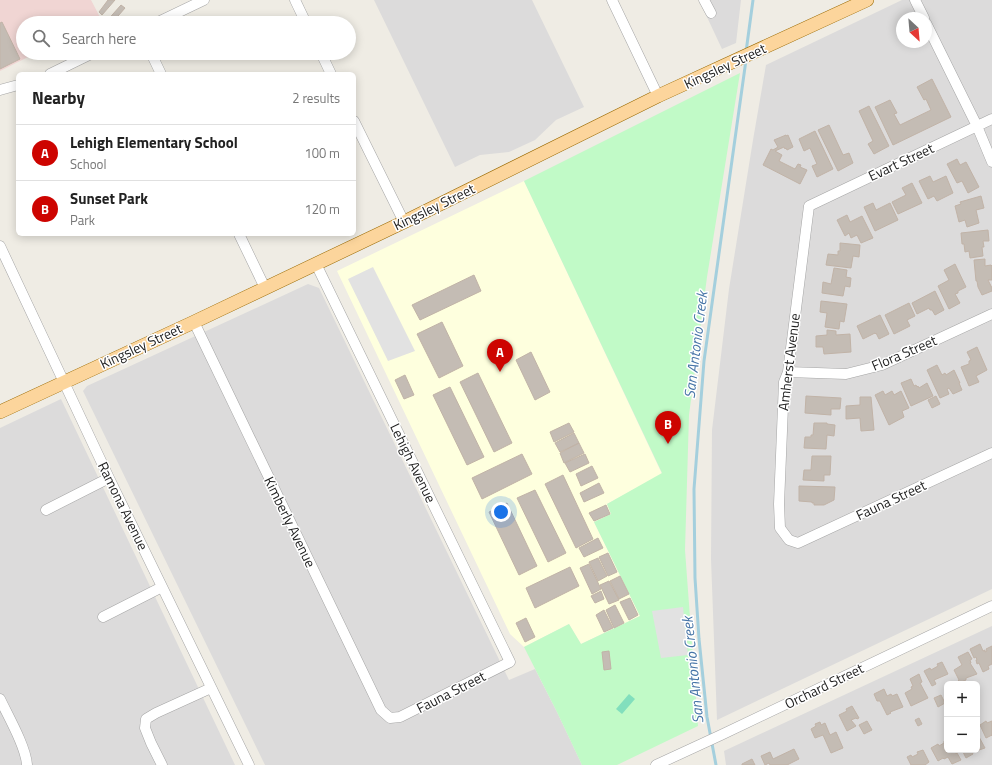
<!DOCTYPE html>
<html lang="en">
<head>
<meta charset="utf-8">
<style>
	:root { --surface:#fff; --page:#f6f6f6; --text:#222; --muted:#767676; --line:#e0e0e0; --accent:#cd0400 }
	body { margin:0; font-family:"Titillium Web",sans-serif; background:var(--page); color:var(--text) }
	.controls { position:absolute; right:12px; bottom:12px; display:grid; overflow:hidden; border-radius:6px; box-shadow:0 2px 10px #0003 }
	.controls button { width:36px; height:36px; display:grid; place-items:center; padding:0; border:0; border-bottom:1px solid var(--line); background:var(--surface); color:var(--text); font:20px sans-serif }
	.compass { position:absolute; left:896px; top:12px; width:36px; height:36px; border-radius:50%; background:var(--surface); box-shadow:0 2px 10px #0003; rotate:154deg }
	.you { position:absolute; left:501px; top:512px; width:14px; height:14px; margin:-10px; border:3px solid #fff; border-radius:50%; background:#1a73e8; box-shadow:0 0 0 6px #1a73e833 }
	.badge { display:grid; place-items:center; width:26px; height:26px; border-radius:50%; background:var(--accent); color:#fff; font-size:13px; font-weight:700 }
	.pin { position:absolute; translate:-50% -33px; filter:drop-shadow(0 1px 2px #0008) }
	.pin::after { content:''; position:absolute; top:21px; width:14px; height:12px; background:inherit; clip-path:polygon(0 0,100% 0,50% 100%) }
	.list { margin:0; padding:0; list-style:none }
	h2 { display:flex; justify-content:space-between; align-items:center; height:52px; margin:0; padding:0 16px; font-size:17px }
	h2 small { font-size:13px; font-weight:400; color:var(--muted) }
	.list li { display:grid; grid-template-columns:26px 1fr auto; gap:12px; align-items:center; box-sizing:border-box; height:56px; padding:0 16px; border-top:1px solid var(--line) }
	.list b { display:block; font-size:15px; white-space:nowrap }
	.list p { margin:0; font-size:13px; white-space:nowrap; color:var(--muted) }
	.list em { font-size:13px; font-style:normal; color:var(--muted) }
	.icon { flex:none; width:22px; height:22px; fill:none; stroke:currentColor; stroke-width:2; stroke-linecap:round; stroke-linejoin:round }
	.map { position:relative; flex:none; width:992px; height:765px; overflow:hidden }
	.search { position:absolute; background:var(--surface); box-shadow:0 2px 10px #0003; left:16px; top:16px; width:340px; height:44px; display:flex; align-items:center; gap:10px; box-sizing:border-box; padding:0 14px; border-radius:22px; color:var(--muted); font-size:15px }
	.panel { position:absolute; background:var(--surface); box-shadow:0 2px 10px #0003; left:16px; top:72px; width:340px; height:164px; border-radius:6px }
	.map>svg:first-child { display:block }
</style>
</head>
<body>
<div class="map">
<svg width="992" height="765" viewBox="0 0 992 765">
	<rect width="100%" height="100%" fill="#efece4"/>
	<!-- residential -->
	<path fill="#dcdbdb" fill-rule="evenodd" d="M374,0H532L584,107L556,120L535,140L509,152L480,155L455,167Z
		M699,0H741L736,43L722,49Z
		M902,0H992V589L717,720L711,559L712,430L729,289L753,140L766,65ZM902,18H926V42H902Z
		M308,284L319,288L509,680L535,669L557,712L582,765H265L83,391L87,386Z
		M61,399L235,765H0V428Z
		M992,626V765H726L724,751ZM947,684H977V750H947Z"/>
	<!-- commercial -->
	<path fill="#f0d5d3" d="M0,0H91L102,21L97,23H23V53H36L0,71Z"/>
	<!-- education -->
	<path fill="#feffde" d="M524,181L662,474L607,504L611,514L594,522L640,616L581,644L569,624L524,647L510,634L337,271Z"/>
	<!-- park -->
	<path fill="#c1fac7" d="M740,73L707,277L689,415L685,550L698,726L617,765H582L557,712L524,647L569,624L581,644L640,616L594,522L611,514L607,504L662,473L524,181Z"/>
	<!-- pitch -->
	<path fill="#82dfbd" d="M629,694L635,699L622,714L616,709Z"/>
	<!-- parking -->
	<path fill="#e2e2e2" d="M373,267L415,351L388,361L348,279Z
		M683,607L688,655L661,658L652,611Z"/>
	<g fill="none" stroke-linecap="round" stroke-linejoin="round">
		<!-- stream -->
		<path stroke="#a4cfdd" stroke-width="3" d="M746,52L753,0
			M716,765L707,717L699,639L695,578L694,489L704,361L746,60"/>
	</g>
	<!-- building -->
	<path fill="#c4bcb4" stroke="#c1b3a7" d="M108,0H115L102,15L99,12Z
		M121,5L125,8L112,23H105Z
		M2,22L20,59L0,69V23Z
		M932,79L951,117L893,145L875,107L890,100L897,113L894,114L900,125L931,110L926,99L924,100L917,87Z
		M869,106L889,146L874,154L868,144L873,141L859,111Z
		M829,125L843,155L849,153L853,163L838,171L818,130Z
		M815,131L833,169L817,177L812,166L817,164L810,148L804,151L799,139Z
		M786,135V136L788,135L793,147L787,150L786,148L785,149L784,147L775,151L782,155L779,161L795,169L798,164L801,165L800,167L807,170L800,184L763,165L771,149L773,150L778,147L774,140Z
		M957,159L960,165L966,162L979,187L968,193L962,181L957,183L947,164Z
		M930,176L933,182L946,176L953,193L937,201L934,196L928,199L919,181Z
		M912,183L922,203L898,214L892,202L906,195L902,188Z
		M981,196L984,208L976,210L979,223L967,227L965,220L959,222L955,206L961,204L960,202Z
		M873,203L876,210L890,203L898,220L875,231L864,207Z
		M847,215L850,222L862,216L873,238L861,243L857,235L851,238L849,233L845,236L837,220Z
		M988,230L989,241H983L984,247H982L983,256L970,258L969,251L965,252L964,244H962L961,233Z
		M840,243L860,245L859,257L853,256L851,268L826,265L828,254L838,255V251H840Z
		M985,259V266L991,265L992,266V280H988L992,288V291L982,295L978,287L977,281H976L974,260Z
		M955,264L966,287L958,291V293L955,294L960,303L949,309L938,286L949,280L944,270Z
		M834,268L847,270L846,277L851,278L850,287L845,286L843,296L822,293L823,282L831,284Z
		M474,275L481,291L420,320L412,305Z
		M935,291L944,310L935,315L932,310H930L929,308L917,314L912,303Z
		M821,301L847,304L844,322L840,321L839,329L825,327L827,313L820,312Z
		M909,303L915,316L907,320L910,326L894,334L885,315Z
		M880,315L889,334L879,339L876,333L875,334V333L863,339L857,326Z
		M442,322L463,366L439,378L417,334Z
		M827,330L836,331V335L850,334L851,352L824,354L823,347H816V336L827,335Z
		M977,347L987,370L976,376L979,382L969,386L961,367L969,364V361L971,360L967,352Z
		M531,352L550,392L535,400L516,360Z
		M937,365L942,375L945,373L946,375L954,370L960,383H959L962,390L953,394L949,388L947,389L949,394L940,398L927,370Z
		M478,373L512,443L494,452L460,382Z
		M405,375L414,395L404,399L395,380Z
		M911,379L914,386L916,385L917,387L918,386L919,388L927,383L933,396L911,406L901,383Z
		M450,387L484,457L467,465L433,395Z
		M883,391L885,395L892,391L894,395L901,391L909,408L902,411L904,417L889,425L875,395Z
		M806,396L841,398L840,409H831V415L805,413Z
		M936,396L940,404L932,408L928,400Z
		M860,397H871L874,430L861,431L860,418L846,419V406L860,405Z
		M569,423L574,432L554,442L550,432Z
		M814,423H827V424L835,425L834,436L827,435L826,449L804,448L805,437H811V435H813Z
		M574,433L579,443L560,452L555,443Z
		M579,443L584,453L564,463L560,453Z
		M522,454L532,474L482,499L472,478Z
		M585,454L589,463L570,472L565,463Z
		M812,456H831L830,475H824V481L803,480L804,470H811Z
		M592,466L598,478L581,486L576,474Z
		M563,475L593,539L576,548L545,484Z
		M599,483L604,493L584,502L580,493Z
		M799,486L835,487L834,500L824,505H814V503H812V502L799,501Z
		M535,490L566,553L548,562L517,498Z
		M507,503L537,566L519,575L489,512Z
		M606,505L610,514L594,521L589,513Z
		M598,538L603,548L584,557L579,548Z
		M608,553L617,572L608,576L599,557Z
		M598,558L607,576L598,581L589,562Z
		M589,564L601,589L592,594L580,568Z
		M570,567L579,586L535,608L526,588Z
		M620,576L629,594L619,599L610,581Z
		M609,581L619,600L609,604L600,585Z
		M601,591L604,599L595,603L591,596Z
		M630,598L638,615L629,620L620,602Z
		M615,605L624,623L614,628L606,610Z
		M604,610L613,628L604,632L596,615Z
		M526,618L535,637L525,642L516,623Z
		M980,644L983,651L985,650V652L987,651L986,649L992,646V664L988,666L989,669L983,672L979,663L977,664L976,660H977L976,657L974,658L970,649Z
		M609,651L611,669L604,670L602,652Z
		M968,652L972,659L970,660L971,663H970L977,674L966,678V680L959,683L958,681L959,680L954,670L962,665L958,657Z
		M942,662L948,674L934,680L936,684L932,686L924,671L930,668L931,670L938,666L937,664Z
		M919,674L922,682L920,683L928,698L911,706L905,693L912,689L911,687L913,686L910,679Z
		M884,689L887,696L891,694L892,696L897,694L903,707L890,712L891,713L887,715L880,701H877L874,694Z
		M941,695L945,703L938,707L934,698Z
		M852,706L859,718L857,719L856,718L851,720L856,726L847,731L839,715L847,711L846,709Z
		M919,718L922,724L918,726L915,720Z
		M867,721L872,730L864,734L859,725Z
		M986,721L987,723L992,721V736V735L986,738L980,725Z
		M820,722L821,725L825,723L830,735L836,732L843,748L831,753L823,735L815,738L811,729L816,726L815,724Z
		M977,735V736L978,735L985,748L979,750V748L977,749Z
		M947,740V750H954L956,754L957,753L961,760L952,764L948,757L944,759L943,758L938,761L931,748L938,744L939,746L944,743V741Z
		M794,749L799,759L787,765H770L769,763L765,765L761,756L770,752L773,759Z
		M923,750L929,762L925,765H911L907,757L911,755L912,757L918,754L917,752Z
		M962,750H976L972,752L973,754L966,758Z
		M752,759L755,765H742V764Z"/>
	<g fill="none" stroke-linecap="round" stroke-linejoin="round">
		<defs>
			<path id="minor" d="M295,0L306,23
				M612,0L658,96
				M704,0L711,13
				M915,0L924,18
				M156,23L204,0
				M926,23L977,126L992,162
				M151,53L161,74
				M321,53L331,74
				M50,74L93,53
				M0,90L18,85
				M992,119L809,206L788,372L784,382L779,504L780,528L789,540L798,543L992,453
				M354,121L404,222
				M239,234L265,288
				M0,246L109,478L249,765
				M194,322L381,710L390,718L400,717L510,662L316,264
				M788,372L846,374L882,365L992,314
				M46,510L109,478
				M103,617L162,587
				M0,699C8,716 26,747 27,765
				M162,765L151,743L145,728L146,719L156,713L211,688
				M656,765L721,735L992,606"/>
			<path id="major" d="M0,412L194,322L404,222L658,96L867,0"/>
		</defs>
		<!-- minor casing -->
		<use href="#minor" stroke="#a5a5a5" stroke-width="11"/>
		<!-- major casing -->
		<use href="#major" stroke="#996900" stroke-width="14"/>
		<!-- minor -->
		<use href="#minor" stroke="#fff" stroke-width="10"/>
		<!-- major -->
		<use href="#major" stroke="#fcd59c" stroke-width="13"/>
	</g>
	<g text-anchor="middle" stroke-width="3" stroke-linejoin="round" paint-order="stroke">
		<!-- street labels -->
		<g font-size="14" fill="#1e1e1e" stroke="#fff">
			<text transform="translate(725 66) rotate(-25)" y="5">Kingsley Street</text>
			<text transform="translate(901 162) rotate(-25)" y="5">Evart Street</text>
			<text transform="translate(434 207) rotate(-26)" y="5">Kingsley Street</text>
			<text transform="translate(141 346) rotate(-25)" y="5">Kingsley Street</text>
			<text transform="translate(904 353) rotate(-23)" y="5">Flora Street</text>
			<text transform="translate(789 362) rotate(-83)" y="5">Amherst Avenue</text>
			<text transform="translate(413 463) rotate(64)" y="5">Lehigh Avenue</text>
			<text transform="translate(891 500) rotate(-25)" y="5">Fauna Street</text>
			<text transform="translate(123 506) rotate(64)" y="5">Ramona Avenue</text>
			<text transform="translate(290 522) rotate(64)" y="5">Kimberly Avenue</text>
			<text transform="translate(824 686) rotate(-26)" y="5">Orchard Street</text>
			<text transform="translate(451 692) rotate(-27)" y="5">Fauna Street</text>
		</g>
		<!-- water labels -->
		<g font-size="15" font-style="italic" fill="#4775a7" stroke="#fff">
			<text transform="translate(696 345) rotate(-83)" y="5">San Antonio Creek</text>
			<text transform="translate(693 670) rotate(-96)" y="5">San Antonio Creek</text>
		</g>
	</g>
</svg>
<div class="controls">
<button>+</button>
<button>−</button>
</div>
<svg class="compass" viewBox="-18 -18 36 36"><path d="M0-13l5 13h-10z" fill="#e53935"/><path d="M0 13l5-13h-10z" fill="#767676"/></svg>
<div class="you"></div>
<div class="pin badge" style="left:500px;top:372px">A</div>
<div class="pin badge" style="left:668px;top:444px">B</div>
<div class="search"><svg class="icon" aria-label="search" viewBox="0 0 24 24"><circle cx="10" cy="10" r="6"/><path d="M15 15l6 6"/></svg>Search here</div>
<section class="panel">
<h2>Nearby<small>2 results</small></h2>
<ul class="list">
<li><span class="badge">A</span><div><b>Lehigh Elementary School</b><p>School</p></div><em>100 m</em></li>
<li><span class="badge">B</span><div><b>Sunset Park</b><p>Park</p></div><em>120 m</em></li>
</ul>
</section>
</div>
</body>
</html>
